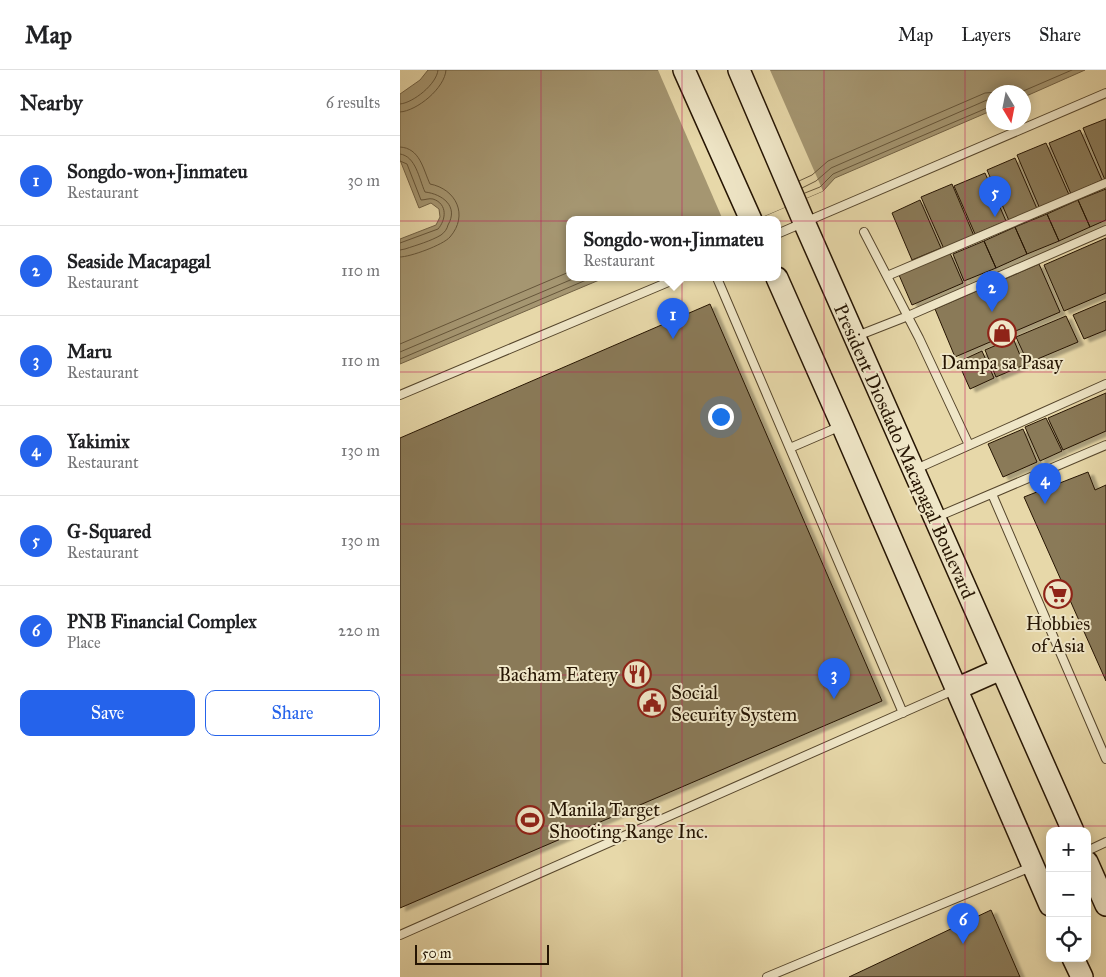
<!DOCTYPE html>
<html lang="en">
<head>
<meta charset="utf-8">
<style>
	:root { --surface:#fff; --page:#f6f6f6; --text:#202124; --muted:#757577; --line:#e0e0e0; --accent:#2563eb }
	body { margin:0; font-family:"IM FELL Great Primer",serif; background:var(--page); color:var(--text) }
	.controls { position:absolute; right:15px; bottom:15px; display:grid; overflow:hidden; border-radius:10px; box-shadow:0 2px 12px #0003 }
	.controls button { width:45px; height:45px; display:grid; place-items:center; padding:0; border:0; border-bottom:1px solid var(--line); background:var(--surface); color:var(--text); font:25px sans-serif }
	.compass { position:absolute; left:586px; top:15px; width:45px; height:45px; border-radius:50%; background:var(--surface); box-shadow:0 2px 12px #0003; rotate:170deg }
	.scale { position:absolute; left:15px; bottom:12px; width:134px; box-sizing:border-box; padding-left:5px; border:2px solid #261503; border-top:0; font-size:14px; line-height:18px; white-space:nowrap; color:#261503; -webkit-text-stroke:4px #efe6c7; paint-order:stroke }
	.you { position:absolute; left:320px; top:346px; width:18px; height:18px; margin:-12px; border:4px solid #fff; border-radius:50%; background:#1a73e8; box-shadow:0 0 0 8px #1a73e833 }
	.badge { display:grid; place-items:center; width:32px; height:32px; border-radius:50%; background:var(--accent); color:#fff; font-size:16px; font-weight:700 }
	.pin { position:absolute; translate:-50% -41px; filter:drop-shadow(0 1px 2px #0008) }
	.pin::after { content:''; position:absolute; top:26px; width:18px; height:15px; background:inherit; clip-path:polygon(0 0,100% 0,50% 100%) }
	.popup { position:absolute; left:166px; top:146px; width:215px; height:65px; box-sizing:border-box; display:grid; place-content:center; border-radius:10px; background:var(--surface); filter:drop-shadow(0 1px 4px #0005); font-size:16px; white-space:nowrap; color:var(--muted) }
	.popup b { font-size:19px; color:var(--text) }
	.popup::after { content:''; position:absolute; left:50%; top:100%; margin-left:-10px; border:10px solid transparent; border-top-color:var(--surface) }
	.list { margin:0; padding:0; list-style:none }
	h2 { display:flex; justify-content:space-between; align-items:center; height:65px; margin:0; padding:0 20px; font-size:21px }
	h2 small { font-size:16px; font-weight:400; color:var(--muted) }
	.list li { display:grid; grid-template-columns:32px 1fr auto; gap:15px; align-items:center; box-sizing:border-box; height:90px; padding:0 20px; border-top:1px solid var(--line) }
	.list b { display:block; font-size:19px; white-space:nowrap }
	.list p { margin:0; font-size:16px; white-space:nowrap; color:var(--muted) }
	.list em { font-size:16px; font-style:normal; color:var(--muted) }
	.actions { display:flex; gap:10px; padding:15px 20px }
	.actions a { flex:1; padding:11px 0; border:1px solid var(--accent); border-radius:10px; text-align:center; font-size:18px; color:var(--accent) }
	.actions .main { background:var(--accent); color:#fff }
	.icon { flex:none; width:28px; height:28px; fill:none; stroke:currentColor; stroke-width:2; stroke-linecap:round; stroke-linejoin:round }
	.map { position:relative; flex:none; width:706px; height:907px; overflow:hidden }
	header { display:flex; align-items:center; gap:30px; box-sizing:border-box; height:70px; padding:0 25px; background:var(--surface); border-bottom:1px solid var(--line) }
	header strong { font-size:24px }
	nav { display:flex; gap:28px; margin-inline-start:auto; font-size:18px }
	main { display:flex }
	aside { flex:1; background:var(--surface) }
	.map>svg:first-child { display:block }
</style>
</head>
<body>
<header>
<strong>Map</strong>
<nav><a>Map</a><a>Layers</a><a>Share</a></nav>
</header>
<main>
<aside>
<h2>Nearby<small>6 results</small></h2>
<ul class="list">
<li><span class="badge">1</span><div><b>Songdo-won+Jinmateu</b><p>Restaurant</p></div><em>30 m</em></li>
<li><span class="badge">2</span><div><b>Seaside Macapagal</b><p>Restaurant</p></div><em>110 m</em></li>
<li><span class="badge">3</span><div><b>Maru</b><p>Restaurant</p></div><em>110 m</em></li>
<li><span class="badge">4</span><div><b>Yakimix</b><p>Restaurant</p></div><em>130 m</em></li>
<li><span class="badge">5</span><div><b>G-Squared</b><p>Restaurant</p></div><em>130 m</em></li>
<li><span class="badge">6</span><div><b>PNB Financial Complex</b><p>Place</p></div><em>220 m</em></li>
</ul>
<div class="actions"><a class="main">Save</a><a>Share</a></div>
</aside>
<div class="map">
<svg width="706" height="907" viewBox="0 0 706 907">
	<defs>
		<filter id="shadow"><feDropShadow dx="5.5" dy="3" stdDeviation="1" flood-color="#0004"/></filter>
	</defs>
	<rect width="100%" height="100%" fill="#e7d8a9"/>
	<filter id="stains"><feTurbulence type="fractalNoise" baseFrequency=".004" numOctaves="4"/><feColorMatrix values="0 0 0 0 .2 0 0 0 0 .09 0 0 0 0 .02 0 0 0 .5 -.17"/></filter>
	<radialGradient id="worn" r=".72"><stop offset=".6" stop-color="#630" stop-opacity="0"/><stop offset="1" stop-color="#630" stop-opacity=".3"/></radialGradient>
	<!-- water -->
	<path fill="#a59671" stroke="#726245" d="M28,0H685L624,27V22H594L593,40L435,108L423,121L355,150H169V208H204L0,294V169L36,155L40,147L39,139L31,133L19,138L0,90V24L20,10Z"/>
	<!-- pier -->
	<path fill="#e7d8a9" d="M258,0H370L423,121L355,150H323Z"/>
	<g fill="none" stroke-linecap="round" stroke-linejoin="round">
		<!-- shore -->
		<path stroke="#66563a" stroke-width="1" d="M621,22L672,0
			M0,34C13,33 37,14 38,0
			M0,42C17,41 45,18 46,0
			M0,77C20,78 23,99 30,114C56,119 69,145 50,167C43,175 10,187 0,187
			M0,84C16,86 19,109 25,122C42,124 59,136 48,155C47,159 45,162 41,165C31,171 17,175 5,179L0,180
			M0,91L7,94L21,130C25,130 29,128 33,129C48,134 46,150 38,159L0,173
			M399,111L412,105L428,91L585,23L598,22
			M402,118L416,111L431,98L587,30L594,29
			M405,123L420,117L433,104L594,35
			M0,274L169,202
			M0,282L175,208
			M0,289L191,208"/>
	</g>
	<!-- building -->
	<path fill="#8a7a59" stroke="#261503" filter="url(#shadow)" d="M706,49V109L705,110L683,58Z
		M680,60L702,110L671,124L649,73Z
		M646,73L670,127L640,139L617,85Z
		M615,88L638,141L610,153L587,100Z
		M585,103L606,151L575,164L554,116Z
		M552,114L574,166L544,179L521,127Z
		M706,119V150L690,157L678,130Z
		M520,130L541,178L512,190L492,143Z
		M678,130L690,157L659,171L647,144Z
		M647,144L659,171L627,184L615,157Z
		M615,157L627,184L596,198L584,171Z
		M706,168V223L664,241L644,195Z
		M584,171L596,198L564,211L553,184Z
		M550,183L563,213L512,235L499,205Z
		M639,194L660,242L555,287L535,239Z
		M706,231V260L684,269L673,245Z
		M310,234L482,631L0,838V368Z
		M666,246L678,272L628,293L616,267Z
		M613,268L624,295L596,307L585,280Z
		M582,281L594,308L570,319L558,292Z
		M706,323V361L663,380L648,348Z
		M646,348L662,381L640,391L625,357Z
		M623,359L637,392L603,407L588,374Z
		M688,402L695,420L706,415V611L624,427Z
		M591,840L620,907H449Z"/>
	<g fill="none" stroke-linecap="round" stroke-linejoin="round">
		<defs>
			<path id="lane" d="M464,162L519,268L569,375
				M377,164L706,23
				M487,206L706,113
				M317,208L503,643
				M457,266L508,246L706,160
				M0,325L278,208
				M390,378L441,356
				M516,399L706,314
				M592,424L706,689
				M537,447L706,375
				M687,781L706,772
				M0,865L554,620
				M367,907L631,797"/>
			<path id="secondary" d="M284,0L351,150
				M339,0L404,152L673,761
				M377,208L442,355L650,835
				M556,619L601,599
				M687,792L706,835
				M673,888L682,907"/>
		</defs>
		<!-- lane casing -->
		<use href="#lane" stroke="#56462c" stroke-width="10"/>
		<!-- secondary casing -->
		<use href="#secondary" stroke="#261503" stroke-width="24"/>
		<!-- lane -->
		<use href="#lane" stroke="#efe6c7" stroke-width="8"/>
		<!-- secondary -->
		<use href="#secondary" stroke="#efe6c7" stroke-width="21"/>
	</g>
	<!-- grid -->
	<path fill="none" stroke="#c2185b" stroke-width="1" stroke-opacity="0.55" d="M141,0V907M282,0V907M424,0V907M565,0V907M0,151H706M0,302H706M0,454H706M0,605H706M0,756H706"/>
	<!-- icons -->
	<defs>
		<symbol id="shop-ring" viewBox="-11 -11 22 22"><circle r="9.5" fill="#efe6c7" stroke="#8f2418" stroke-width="1.5"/><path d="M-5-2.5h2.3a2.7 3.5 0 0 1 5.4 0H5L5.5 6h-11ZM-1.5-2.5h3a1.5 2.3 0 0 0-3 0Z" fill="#8f2418"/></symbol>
		<symbol id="supermarket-ring" viewBox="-11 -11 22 22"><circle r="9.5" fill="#efe6c7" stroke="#8f2418" stroke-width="1.5"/><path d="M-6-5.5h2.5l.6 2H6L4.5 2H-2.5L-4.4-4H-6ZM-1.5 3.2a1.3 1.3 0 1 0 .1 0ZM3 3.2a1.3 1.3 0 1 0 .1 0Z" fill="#8f2418"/></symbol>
		<symbol id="restaurant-ring" viewBox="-11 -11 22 22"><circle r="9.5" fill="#efe6c7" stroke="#8f2418" stroke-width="1.5"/><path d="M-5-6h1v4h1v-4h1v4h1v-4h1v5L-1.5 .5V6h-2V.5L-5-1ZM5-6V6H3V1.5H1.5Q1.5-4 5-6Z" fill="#8f2418"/></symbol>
		<symbol id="civic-ring" viewBox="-11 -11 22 22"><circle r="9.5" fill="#efe6c7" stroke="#8f2418" stroke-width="1.5"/><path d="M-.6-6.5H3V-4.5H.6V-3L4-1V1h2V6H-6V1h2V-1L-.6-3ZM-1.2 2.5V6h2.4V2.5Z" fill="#8f2418"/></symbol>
		<symbol id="stadium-ring" viewBox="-11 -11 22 22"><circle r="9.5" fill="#efe6c7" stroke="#8f2418" stroke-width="1.5"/><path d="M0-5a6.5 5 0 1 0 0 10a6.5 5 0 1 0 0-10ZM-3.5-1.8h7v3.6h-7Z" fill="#8f2418"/></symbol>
	</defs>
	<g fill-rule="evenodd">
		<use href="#shop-ring" x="586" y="247" width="32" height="32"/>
		<use href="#supermarket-ring" x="642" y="508" width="32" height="32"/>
		<use href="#restaurant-ring" x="221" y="588" width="32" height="32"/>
		<use href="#civic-ring" x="236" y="617" width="32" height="32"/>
		<use href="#stadium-ring" x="114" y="734" width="32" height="32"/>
	</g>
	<g text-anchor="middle" stroke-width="4" stroke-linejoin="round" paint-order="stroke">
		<!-- poi labels -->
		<g font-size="19" fill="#261503" stroke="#efe6c7">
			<text x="602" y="299">Dampa sa Pasay</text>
			<text x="658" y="560">Hobbies<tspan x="658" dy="22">of Asia</tspan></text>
			<text x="218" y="611" text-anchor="end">Bacham Eatery</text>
			<text x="271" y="629" text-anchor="start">Social<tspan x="271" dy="22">Security System</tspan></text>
			<text x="149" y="746" text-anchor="start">Manila Target<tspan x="149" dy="22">Shooting Range Inc.</tspan></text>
		</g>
		<!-- street labels -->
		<g font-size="19" fill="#261503" stroke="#efe6c7">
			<text transform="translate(505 381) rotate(66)" y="7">President Diosdado Macapagal Boulevard</text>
		</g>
	</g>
	<rect width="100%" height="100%" filter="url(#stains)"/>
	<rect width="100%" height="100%" fill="url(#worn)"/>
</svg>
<div class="controls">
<button>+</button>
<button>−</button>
<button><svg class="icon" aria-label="locate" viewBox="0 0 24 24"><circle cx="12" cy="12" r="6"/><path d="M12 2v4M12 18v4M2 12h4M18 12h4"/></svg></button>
</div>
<svg class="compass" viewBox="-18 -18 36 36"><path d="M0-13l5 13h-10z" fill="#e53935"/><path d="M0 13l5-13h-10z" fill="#757577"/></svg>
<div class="scale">50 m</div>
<div class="you"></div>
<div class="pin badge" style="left:273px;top:269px">1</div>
<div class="popup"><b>Songdo-won+Jinmateu</b>Restaurant</div>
<div class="pin badge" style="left:592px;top:242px">2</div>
<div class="pin badge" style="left:434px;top:629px">3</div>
<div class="pin badge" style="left:645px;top:434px">4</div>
<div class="pin badge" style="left:595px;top:147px">5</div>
<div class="pin badge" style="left:563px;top:874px">6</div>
</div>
</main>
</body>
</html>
